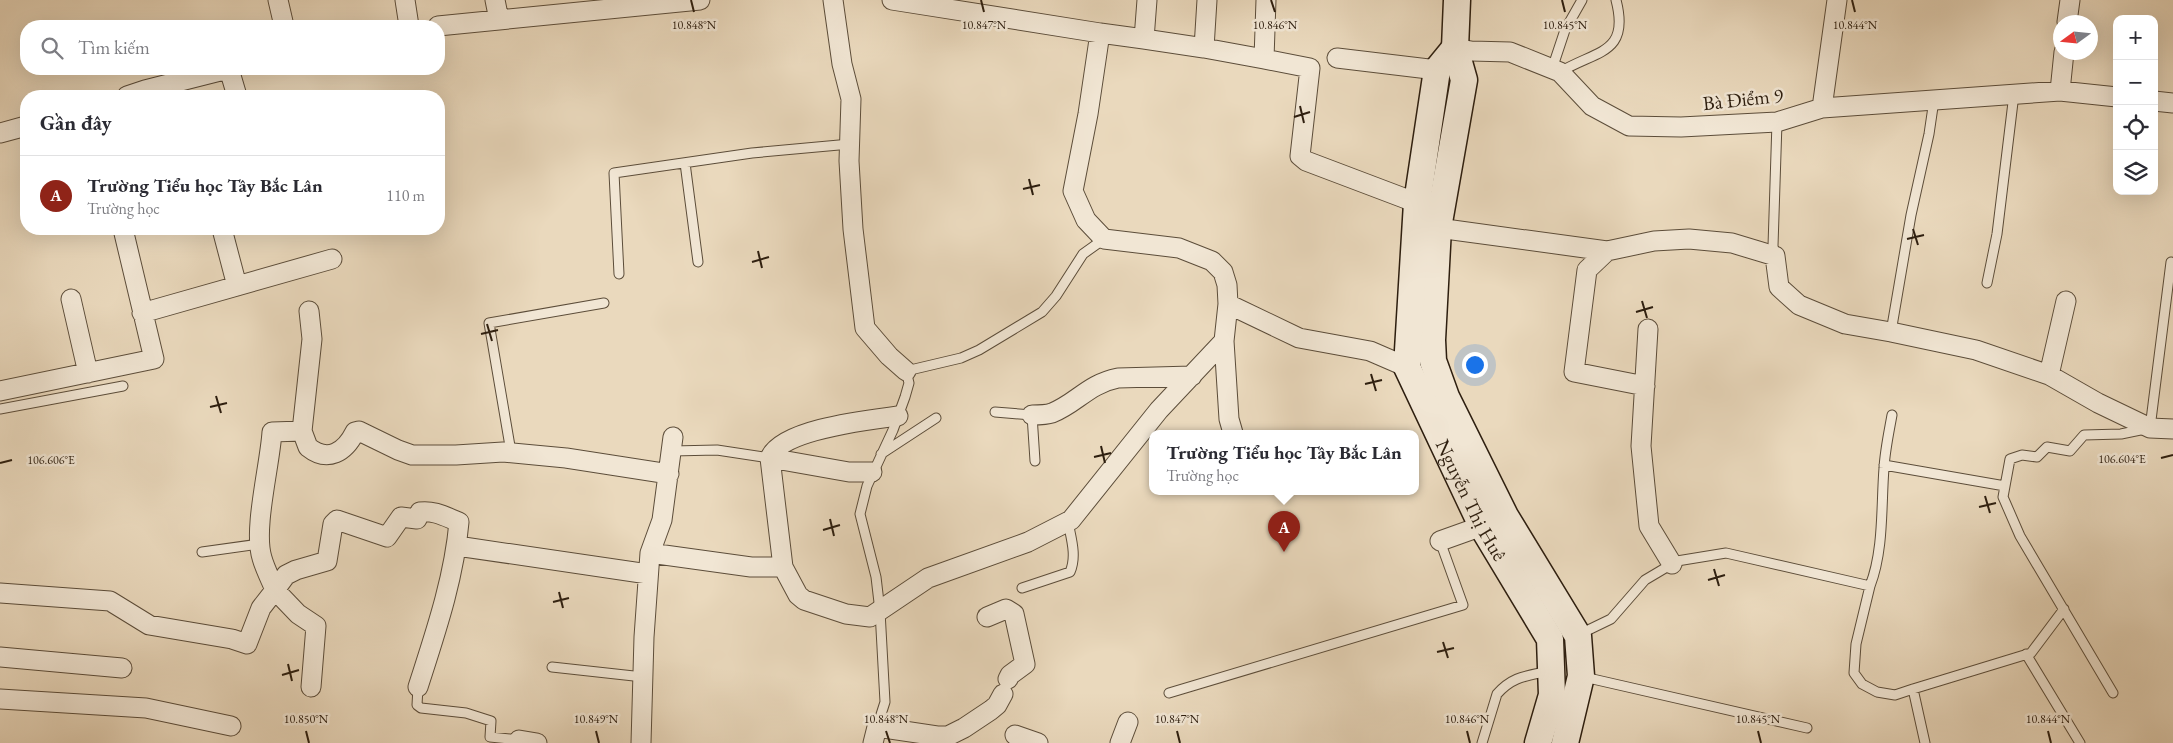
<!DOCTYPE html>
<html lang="vi">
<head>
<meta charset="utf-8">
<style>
	:root { --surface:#fff; --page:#f2f2f3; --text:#2b2b33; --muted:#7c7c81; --line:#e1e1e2; --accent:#8f2418 }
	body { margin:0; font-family:"EB Garamond",serif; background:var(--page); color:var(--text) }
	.controls { position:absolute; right:15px; top:15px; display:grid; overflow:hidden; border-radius:10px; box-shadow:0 5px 20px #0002 }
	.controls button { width:45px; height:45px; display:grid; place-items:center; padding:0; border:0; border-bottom:1px solid var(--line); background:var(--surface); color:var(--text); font:25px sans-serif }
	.compass { position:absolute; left:2053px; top:15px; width:45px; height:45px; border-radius:50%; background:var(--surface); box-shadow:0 5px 20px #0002; rotate:255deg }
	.you { position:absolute; left:1474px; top:364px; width:18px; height:18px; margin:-12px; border:4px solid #fff; border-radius:50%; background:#1a73e8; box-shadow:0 0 0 8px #1a73e833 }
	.badge { display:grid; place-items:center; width:32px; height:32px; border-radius:50%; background:var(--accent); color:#fff; font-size:16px; font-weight:700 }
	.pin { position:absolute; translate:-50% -41px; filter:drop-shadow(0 1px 2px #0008) }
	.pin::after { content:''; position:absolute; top:26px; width:18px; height:15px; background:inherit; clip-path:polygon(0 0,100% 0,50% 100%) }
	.popup { position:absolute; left:1149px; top:430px; width:270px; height:65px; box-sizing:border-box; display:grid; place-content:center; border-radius:10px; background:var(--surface); filter:drop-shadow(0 1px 4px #0005); font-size:16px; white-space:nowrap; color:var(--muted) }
	.popup b { font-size:19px; color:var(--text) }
	.popup::after { content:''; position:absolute; left:50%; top:100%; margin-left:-10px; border:10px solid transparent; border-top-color:var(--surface) }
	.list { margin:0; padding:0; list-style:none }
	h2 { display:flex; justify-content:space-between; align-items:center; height:65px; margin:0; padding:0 20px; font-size:21px }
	h2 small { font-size:16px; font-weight:400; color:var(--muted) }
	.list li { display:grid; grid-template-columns:32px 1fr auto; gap:15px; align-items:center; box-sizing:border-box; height:80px; padding:0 20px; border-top:1px solid var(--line) }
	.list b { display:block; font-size:19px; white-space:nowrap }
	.list p { margin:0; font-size:16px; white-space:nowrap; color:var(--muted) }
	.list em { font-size:16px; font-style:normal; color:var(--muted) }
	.icon { flex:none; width:28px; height:28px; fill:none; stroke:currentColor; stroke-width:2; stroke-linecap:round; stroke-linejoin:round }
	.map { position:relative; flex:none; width:2173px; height:743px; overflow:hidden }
	.search { position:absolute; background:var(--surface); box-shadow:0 5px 20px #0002; left:20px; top:20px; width:425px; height:55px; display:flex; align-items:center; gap:12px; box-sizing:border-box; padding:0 18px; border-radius:20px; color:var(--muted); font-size:19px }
	.panel { position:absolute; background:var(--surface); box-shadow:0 5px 20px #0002; left:20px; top:90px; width:425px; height:145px; border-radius:20px }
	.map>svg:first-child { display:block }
</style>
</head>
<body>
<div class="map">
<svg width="2173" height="743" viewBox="0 0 2173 743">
	<rect width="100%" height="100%" fill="#ead9bd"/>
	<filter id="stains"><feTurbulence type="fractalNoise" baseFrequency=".004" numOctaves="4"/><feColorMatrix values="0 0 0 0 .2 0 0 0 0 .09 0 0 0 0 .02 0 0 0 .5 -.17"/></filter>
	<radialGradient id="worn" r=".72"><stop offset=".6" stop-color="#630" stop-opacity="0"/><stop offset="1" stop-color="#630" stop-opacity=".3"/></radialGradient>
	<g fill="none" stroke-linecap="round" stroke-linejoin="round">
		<defs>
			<path id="lane" d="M1552,69L1565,30L1582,0
				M1560,72C1597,50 1630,54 1616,0
				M685,163L698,262
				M1775,256L1773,246L1777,122
				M619,274L614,173L752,153L850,144
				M1987,283L1997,234L2014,94
				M1891,332L1911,215L1929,134L1934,100
				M0,409L123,386
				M995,412L1032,415L1035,461
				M672,451L717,450L770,458
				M511,452L489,323L604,303
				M881,454L936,418
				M1884,465L2005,486
				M202,552L259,544
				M1870,586L1856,644L1854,673L1862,684L1877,692L1895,695L1913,689L2031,653L2064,609
				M1022,588L1070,572C1077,556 1071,538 1068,522
				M1580,634L1611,619L1645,580L1677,561L1726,553L1870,586C1884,550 1881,506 1884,468C1885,450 1889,432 1892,415
				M2026,654L2080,743
				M552,667L643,677
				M1584,677L1807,728
				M418,687L417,705L421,708L466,713L491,721L490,737L519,740
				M1913,689L1925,743
				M1169,693L1463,605L1440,541
				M2113,693L2020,536L2003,497L2010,459L2022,455L2037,457L2047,447L2070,451L2084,435L2121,434L2150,428L2171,262
				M877,727L885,702L880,611L876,577L860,514L867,486L893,430L905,397L909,383L906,371L961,358L979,350L1042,312L1056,296L1083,254L1104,239
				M1482,743L1497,694C1513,676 1527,676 1549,671"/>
			<path id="street" d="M278,0L284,26
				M405,0L409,26
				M495,0L499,20
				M833,0L842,64L851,99L849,161L853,229L865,328L889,356L906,371
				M892,0L1100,33
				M1266,0L1264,59L1310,68L1300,156L1306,161L1417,203
				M2067,22L2070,0
				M438,26L700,0
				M1144,39L1204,48L1207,0
				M1204,48L1264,59
				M1455,48L1471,51L1510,52L1560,72L1592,106L1629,126L1681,127L1777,122L1822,108L2060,91L2117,97
				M1337,58L1437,70
				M229,69L237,96
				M2060,91L2064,52
				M127,96L145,90L228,69
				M2154,101L2173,103
				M1822,108L1837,0
				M0,133L26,126
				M1438,228L1607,251
				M222,229L237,286
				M71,299L88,373
				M1228,304L1299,338L1370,351L1407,367
				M142,313L332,259
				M1648,329L1641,446L1649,526L1672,564
				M1224,341L1229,419L1233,433
				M2049,375L2066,301
				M1645,386L1574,372L1587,270L1607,251L1654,241L1689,239L1732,243L1775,256L1779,287L1799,305L1845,324L1891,332L1976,350L2049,375L2098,403L2150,428L2173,429
				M0,391L154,359L123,229
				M1032,415C1039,415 1046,415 1052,413C1077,403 1088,384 1118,378L1192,376
				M302,431L308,447C328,463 345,452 355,432L359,431L398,450L412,455H456L503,452L566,458L669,474
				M770,458L849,472H872
				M1440,541L1482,526
				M457,546L648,574
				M650,553L751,567H783L770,458C781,429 869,420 898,416
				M783,567L798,595L804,600L846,614L870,617L928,578L1028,542L1071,520L1159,410L1224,341L1228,304L1227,285L1223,272L1212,261L1179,248L1104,239L1086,220L1073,191L1088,114L1100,33L1144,39L1147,0
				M0,593L110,601L149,625L232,639L247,644L261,608L275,590C271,580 265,569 262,558C253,529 270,465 272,432L302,431L312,339L309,311
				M987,617L1006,609L1014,614L1025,664L1010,675L1008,679
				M0,657L122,668
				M311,687L316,626L298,614L275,590L286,575L296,570L327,561L333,524L337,520L387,537L401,517L417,519L420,512C434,510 446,517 459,522C454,579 435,634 418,687
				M0,699L146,708L231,726
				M1015,735L1038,743
				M519,740L537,743
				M641,743L644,637L650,553L662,520L673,437
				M873,743L877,727L937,736H948L964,728L991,710L997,705L1003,694
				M1120,743L1128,722"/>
			<g id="secondary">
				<path d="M1457,0L1455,48L1464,80L1438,228L1432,340L1433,361L1446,397L1505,516L1578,636L1581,676L1565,743"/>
				<path id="s1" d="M1455,48L1437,70L1417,203L1407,367L1482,526L1550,639L1552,695L1538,743"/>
			</g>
		</defs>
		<!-- lane casing -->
		<use href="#lane" stroke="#5c4d3a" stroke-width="11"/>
		<!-- street casing -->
		<use href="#street" stroke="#5c4d3a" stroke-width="21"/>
		<!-- secondary casing -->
		<use href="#secondary" stroke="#2d1e0f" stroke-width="29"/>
		<!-- lane -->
		<use href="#lane" stroke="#f1e6d4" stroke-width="9"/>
		<!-- street -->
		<use href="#street" stroke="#f1e6d4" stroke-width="19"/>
		<!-- secondary -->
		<use href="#secondary" stroke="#f1e6d4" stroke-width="26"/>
	</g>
	<!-- ticks -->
	<path fill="none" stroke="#2d1e0f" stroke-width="2" d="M691,0L694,12M981,0L984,12M1271,0L1275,12M1562,0L1565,12M1852,0L1855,12M1300,106L1304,123M1294,117L1310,112M1029,179L1033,195M1023,189L1040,185M1913,229L1918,245M1907,239L1924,235M758,251L762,268M752,262L769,257M1642,301L1647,318M1636,312L1653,307M487,324L492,341M481,334L498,330M1371,374L1376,391M1365,384L1382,380M216,396L221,413M210,407L227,403M1101,446L1105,463M1094,457L1111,453M2161,458L2173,455M0,463L12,460M1985,496L1990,513M1979,507L1996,503M830,519L834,536M823,530L840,525M1714,569L1719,586M1708,580L1725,575M559,592L563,608M553,602L569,598M1443,642L1448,658M1437,652L1454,648M288,664L292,681M282,675L299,670M306,731L309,743M596,731L599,743M886,731L890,743M1177,731L1180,743M1467,731L1470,743M1758,731L1761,743M2048,731L2051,743"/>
	<g text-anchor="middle" stroke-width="5" stroke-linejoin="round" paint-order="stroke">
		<!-- street labels -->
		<g font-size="20" fill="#2d1e0f" stroke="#f1e6d4">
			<text transform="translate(1743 99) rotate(-6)" y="7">Bà Điểm 9</text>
			<text dy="7" stroke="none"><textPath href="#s1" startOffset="475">Nguyễn Thị Huê</textPath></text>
		</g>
	</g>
	<g font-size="12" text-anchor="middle" fill="#2d1e0f" stroke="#f1e6d4" stroke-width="5" stroke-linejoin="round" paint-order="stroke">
		<text x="694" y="29">10.848°N</text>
		<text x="1565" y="29">10.845°N</text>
		<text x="1855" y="29">10.844°N</text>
		<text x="984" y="29">10.847°N</text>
		<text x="1275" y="29">10.846°N</text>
		<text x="2122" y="463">106.604°E</text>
		<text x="51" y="464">106.606°E</text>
		<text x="306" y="723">10.850°N</text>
		<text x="596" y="723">10.849°N</text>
		<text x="886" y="723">10.848°N</text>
		<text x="1177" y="723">10.847°N</text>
		<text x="1467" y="723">10.846°N</text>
		<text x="1758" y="723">10.845°N</text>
		<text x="2048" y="723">10.844°N</text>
	</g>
	<rect width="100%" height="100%" filter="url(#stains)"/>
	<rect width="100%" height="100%" fill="url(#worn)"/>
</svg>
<div class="controls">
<button>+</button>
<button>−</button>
<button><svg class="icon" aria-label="locate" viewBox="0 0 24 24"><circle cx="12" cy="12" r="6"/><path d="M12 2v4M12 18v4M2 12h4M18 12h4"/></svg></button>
<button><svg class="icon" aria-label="layers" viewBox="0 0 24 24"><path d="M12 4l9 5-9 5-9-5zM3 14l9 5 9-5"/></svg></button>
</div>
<svg class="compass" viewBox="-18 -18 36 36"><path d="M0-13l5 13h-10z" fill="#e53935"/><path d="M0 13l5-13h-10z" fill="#7c7c81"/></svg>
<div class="you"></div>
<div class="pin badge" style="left:1284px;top:552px">A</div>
<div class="popup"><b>Trường Tiểu học Tây Bắc Lân</b>Trường học</div>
<div class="search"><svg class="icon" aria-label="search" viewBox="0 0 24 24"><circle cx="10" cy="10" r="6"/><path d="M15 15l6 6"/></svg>Tìm kiếm</div>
<section class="panel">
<h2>Gần đây<small></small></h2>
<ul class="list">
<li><span class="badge">A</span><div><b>Trường Tiểu học Tây Bắc Lân</b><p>Trường học</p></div><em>110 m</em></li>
</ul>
</section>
</div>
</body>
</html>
